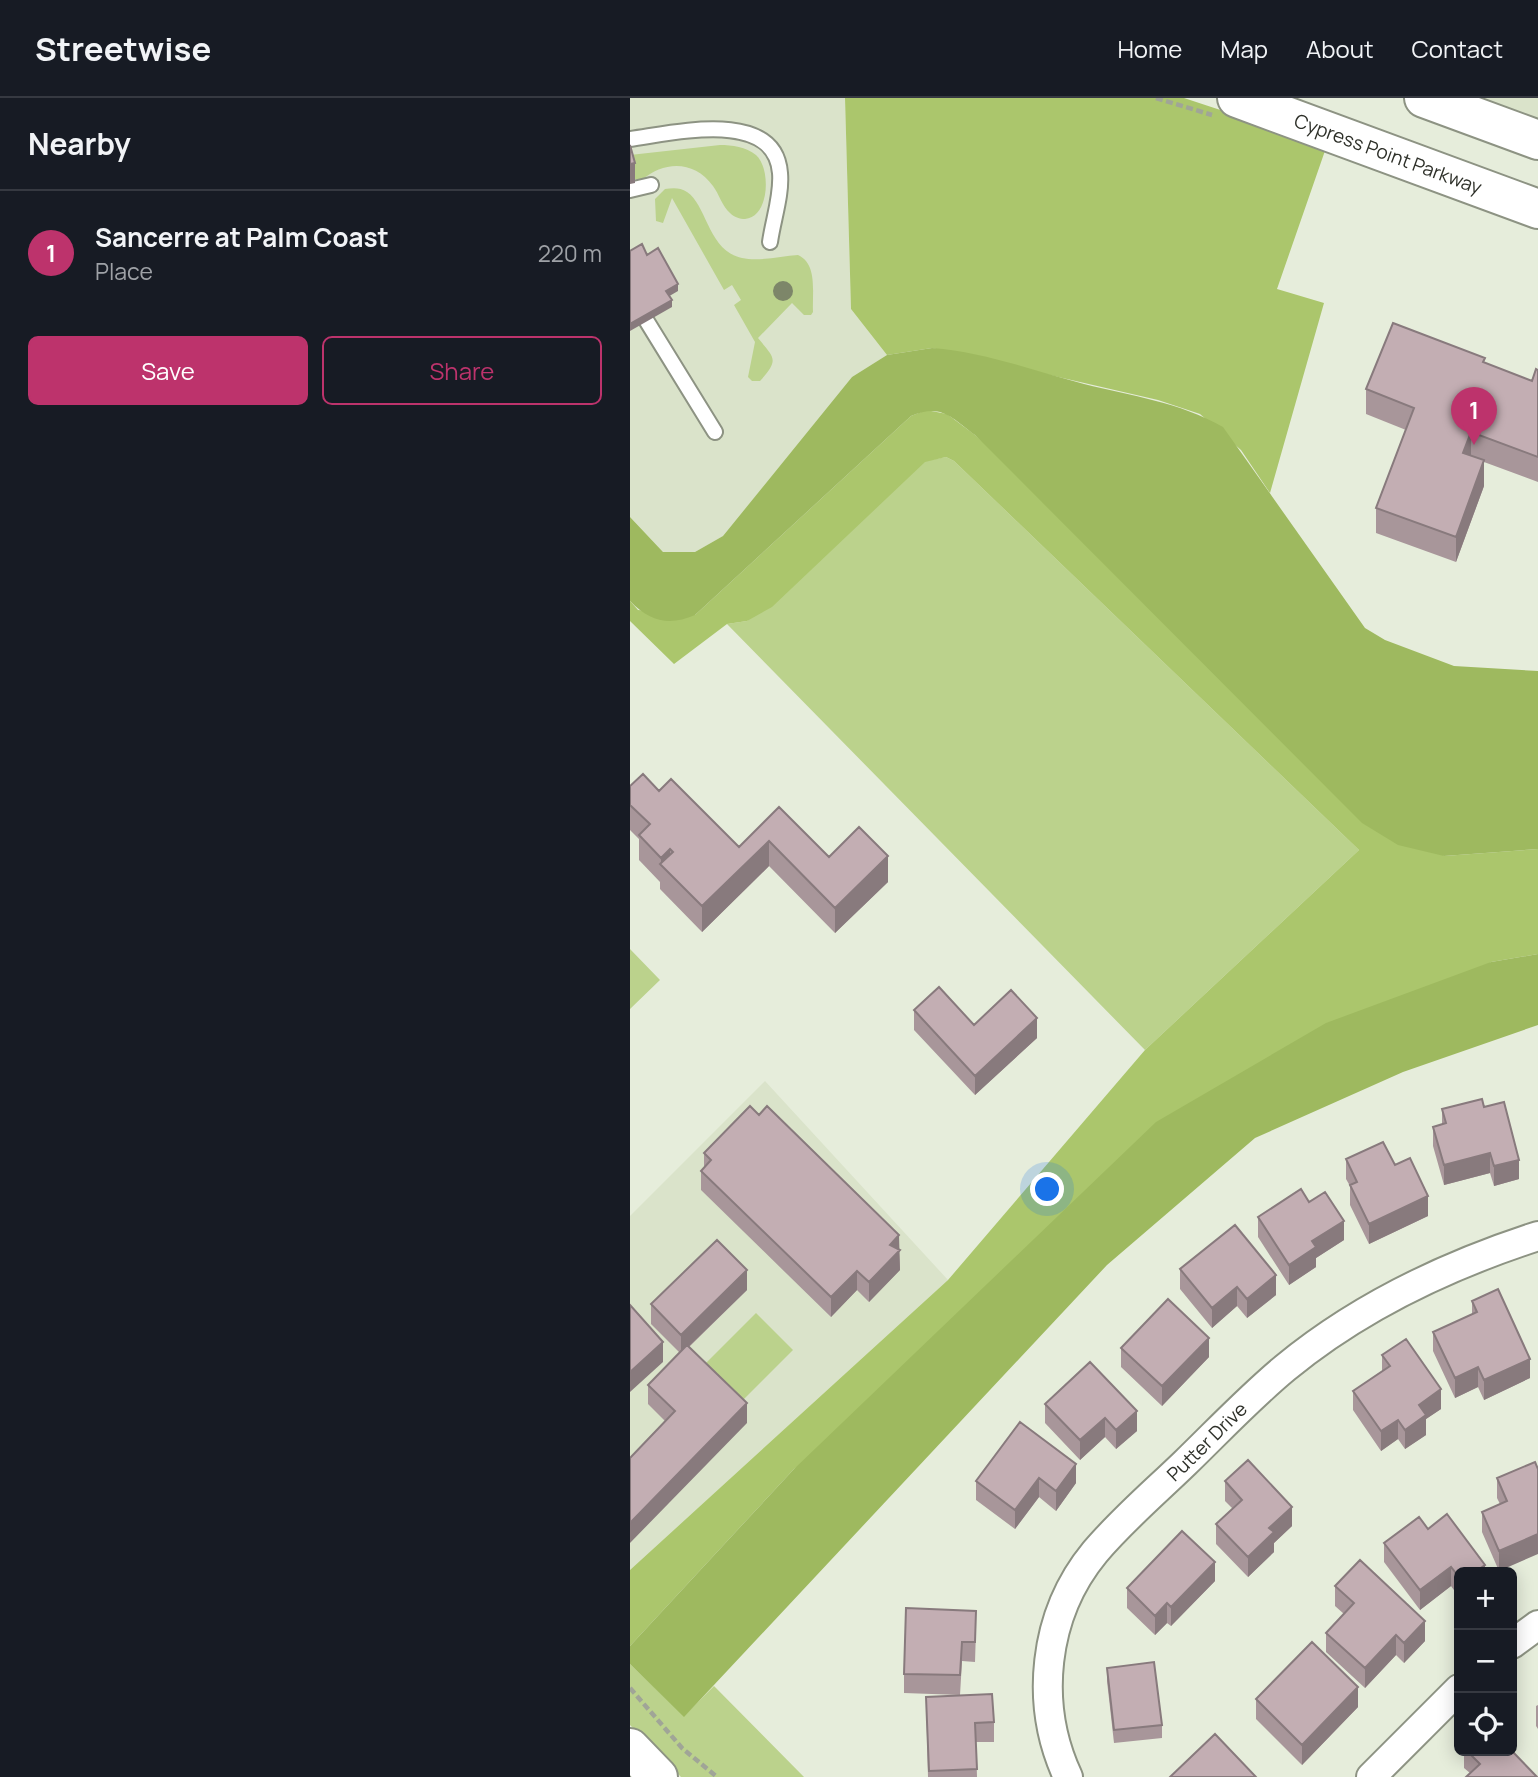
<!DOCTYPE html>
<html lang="en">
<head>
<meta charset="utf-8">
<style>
	:root { --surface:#171b24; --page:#20242c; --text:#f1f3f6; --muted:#9ea1a6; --line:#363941; --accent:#bd336c }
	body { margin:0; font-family:Manrope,sans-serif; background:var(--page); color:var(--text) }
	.controls { position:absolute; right:21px; bottom:21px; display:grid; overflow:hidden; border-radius:10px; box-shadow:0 4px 18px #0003 }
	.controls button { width:63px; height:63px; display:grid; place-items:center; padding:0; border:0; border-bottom:2px solid var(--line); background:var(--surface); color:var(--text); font:35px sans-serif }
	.you { position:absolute; left:418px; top:1092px; width:24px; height:24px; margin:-18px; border:5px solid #fff; border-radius:50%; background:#1a73e8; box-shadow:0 0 0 10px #1a73e833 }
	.badge { display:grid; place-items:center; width:46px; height:46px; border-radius:50%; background:var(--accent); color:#fff; font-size:23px; font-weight:700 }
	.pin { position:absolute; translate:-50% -58px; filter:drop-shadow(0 2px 4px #0008) }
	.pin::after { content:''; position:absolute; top:37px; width:24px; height:21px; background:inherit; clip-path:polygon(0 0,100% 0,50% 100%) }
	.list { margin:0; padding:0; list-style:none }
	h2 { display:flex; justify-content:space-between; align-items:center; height:91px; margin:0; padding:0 28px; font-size:30px }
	h2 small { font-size:23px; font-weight:400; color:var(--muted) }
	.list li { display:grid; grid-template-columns:46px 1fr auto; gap:21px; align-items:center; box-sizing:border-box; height:126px; padding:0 28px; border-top:2px solid var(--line) }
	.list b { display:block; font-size:26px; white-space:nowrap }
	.list p { margin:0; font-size:23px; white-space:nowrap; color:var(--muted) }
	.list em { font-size:23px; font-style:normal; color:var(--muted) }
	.actions { display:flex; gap:14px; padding:21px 28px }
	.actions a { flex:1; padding:16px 0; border:2px solid var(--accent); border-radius:10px; text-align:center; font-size:24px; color:var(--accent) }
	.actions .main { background:var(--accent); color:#fff }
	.icon { flex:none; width:38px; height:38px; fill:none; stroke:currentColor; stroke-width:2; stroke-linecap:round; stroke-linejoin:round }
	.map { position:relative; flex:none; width:908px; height:1679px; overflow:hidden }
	header { display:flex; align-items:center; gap:42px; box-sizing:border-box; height:98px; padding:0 35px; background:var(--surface); border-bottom:2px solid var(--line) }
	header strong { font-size:33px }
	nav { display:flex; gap:38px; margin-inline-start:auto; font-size:24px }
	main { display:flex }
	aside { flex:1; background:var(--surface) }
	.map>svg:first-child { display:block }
</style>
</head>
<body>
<header>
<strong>Streetwise</strong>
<nav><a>Home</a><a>Map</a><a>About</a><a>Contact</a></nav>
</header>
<main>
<aside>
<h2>Nearby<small></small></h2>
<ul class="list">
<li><span class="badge">1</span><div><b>Sancerre at Palm Coast</b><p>Place</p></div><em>220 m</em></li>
</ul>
<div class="actions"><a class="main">Save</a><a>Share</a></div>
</aside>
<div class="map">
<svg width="908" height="1679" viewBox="0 0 908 1679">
	<rect width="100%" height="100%" fill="#e6eddb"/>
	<!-- built -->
	<path fill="#dae3ca" d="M0,0H215L221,211L257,257L222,279L93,438L65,454H33L0,419Z
		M833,0H908V26Z
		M135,983L318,1182L0,1472V1118Z"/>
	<!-- green -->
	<path fill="#bbd28c" d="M90,47C102,47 116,49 126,57C141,70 140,119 115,121C110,121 104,119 100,115C92,108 89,96 83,88C64,62 34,63 12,82L4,81L0,57Z
		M35,91C42,90 50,89 57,94C77,107 78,153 112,160C129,164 151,158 168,157C188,166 182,195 183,214L181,217H174L162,205L128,240C144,260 150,261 130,283H122L118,279L125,244L104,207L111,202L102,187L94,192L42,100L33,125L26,123L25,101Z
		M316,359L324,363L729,752L515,952L97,526L117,523L295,363Z
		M0,851L30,882L0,911Z
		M126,1215L163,1252L108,1307L71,1270Z
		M0,1566L54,1618L84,1588L174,1679H51L0,1627Z"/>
	<!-- forest -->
	<path fill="#abc66c" d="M215,0H554L697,47L647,191L694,205L640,395L611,352L570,316L528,302L302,250L257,257L221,211Z
		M296,312L317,316L345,337L814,758L908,751V856L861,864L164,1371L0,1548V1472L318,1182L515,952L729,752L324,363L316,359L295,364L142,509L117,523L97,526L44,566L0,523V503L8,512L65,517L281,318Z"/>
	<!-- water -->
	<path fill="#9eb95f" d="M302,250C355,254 404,273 454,286C502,298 549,304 593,329L735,530L755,542L824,568L908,573V751L814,758L768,747L732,725L345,337C321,319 311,305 281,318L65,517C40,528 20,524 0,503V419L33,454H65L93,438L222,279L257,257Z
		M908,856V927L773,974L625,1040L477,1167L54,1619L0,1566V1548L164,1371L526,1024L696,925L861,864Z"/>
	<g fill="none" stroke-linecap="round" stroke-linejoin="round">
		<defs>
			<path id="lane" d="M0,41C40,36 145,9 150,75C152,97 143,122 140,144
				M0,92L21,87
				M0,196L85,334"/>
			<g id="street">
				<path d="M882,1546L908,1527"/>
				<path id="s1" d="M438,1679C404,1606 413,1517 465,1454C492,1422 525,1394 555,1365C588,1333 620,1299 655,1270C729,1209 818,1167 908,1138"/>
				<path d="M741,1679L829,1591"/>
			</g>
			<g id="secondary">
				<path id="s2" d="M607,0L908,111"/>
				<path d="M794,0L908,42"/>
				<path d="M0,1650L28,1679"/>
			</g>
		</defs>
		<!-- lane casing -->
		<use href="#lane" stroke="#8d9383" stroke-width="18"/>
		<!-- street casing -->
		<use href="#street" stroke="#8d9383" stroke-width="32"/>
		<!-- secondary casing -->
		<use href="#secondary" stroke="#8d9383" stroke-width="42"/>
		<!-- path -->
		<path stroke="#a0a597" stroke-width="4.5" stroke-dasharray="7 3.5" stroke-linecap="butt" d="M526,0L582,17
			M0,1590L52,1650L87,1679"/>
		<!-- lane -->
		<use href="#lane" stroke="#fff" stroke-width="14"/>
		<!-- street -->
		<use href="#street" stroke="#fff" stroke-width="28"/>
		<!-- secondary -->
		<use href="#secondary" stroke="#fff" stroke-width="38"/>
	</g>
	<!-- trees -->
	<circle fill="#7d8669" cx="153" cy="193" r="10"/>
	<!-- wall -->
	<path fill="#a8969a" d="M855,265L902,283L908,272V384L854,364V388L826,464L746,435V410L776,332L736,316V291Z
		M0,688L29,693L109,749L149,709L199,759L258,784L205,835L139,768L72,834L30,791V784L9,762V741L0,732Z
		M284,912L344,927L407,940L345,997L284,932Z
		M854,1009L889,1081L864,1088L860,1075L814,1087L803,1048V1029L812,1026V1011Z
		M74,1055L269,1152L270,1172L239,1204L227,1192L201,1219L71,1092V1073L74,1070Z
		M716,1061L765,1067L798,1118L739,1146L720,1107V1088L716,1081Z
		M679,1104L714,1142L686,1160V1169L659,1187L628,1139V1119Z
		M550,1171L646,1197L617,1220L607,1208L582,1230L550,1191Z
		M117,1192L59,1249L117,1325L36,1324L18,1306V1287L50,1255L21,1226V1206Z
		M842,1203L900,1280L854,1302L848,1289L825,1300L803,1253V1234L842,1216Z
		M491,1250L579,1259L532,1308L491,1269Z
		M752,1257L811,1311L796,1321V1337L775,1351L768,1341L751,1353L723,1312V1293L752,1273Z
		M415,1306L507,1313V1333L486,1351L475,1339L450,1362L415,1325Z
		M390,1324L446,1385L426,1413L409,1399L385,1431L346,1402V1383Z
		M908,1371L869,1473L852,1434V1414L870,1406L867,1400V1380Z
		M595,1383L662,1428L644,1445V1454L618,1479L586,1446V1426L603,1411L595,1403Z
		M754,1445L855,1474H829V1499L821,1488L790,1512L754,1464Z
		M585,1483L541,1528L537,1525L525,1537L497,1510V1490Z
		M705,1488L795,1543L774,1565L766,1557L735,1590L696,1554V1535L714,1516L705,1508Z
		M346,1532L345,1564L332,1563L330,1597L274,1595V1576Z
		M477,1570L532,1627V1640L484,1645L477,1583Z
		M296,1599L364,1624V1644H346L347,1679H298Z
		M626,1601L728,1609L672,1667L626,1621Z
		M908,1607V1631L906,1628V1608Z
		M834,1653H882L840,1675L834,1670Z"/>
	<!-- shaded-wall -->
	<path fill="#887a7d" d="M5,65V85L0,86V66Z
		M48,186V193L36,200V193Z
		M42,202V209L0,233V226Z
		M841,334V359L833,355Z
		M854,362V388L826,464V439Z
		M139,743V768L72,834V808Z
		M40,751V776L31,767V760Z
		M258,758V784L205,835V810Z
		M407,920V940L345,997V978Z
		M860,1055V1075L814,1087V1067Z
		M889,1062V1081L864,1088V1068Z
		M798,1098V1118L739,1146V1126Z
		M714,1123V1142L686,1160V1169L659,1187V1167L682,1143Z
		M269,1137L270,1172L239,1204V1184L260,1147Z
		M117,1172V1192L51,1256V1237Z
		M227,1173V1192L201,1219V1199Z
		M646,1177V1197L617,1220V1201Z
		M607,1189V1208L582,1230V1210Z
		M579,1240V1259L532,1308V1288Z
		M33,1244V1264L0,1294V1274Z
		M900,1261V1280L854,1302V1282Z
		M848,1269V1289L825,1300V1280Z
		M811,1291V1311L796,1321V1337L775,1351V1332L789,1307Z
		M117,1305V1325L0,1445V1425Z
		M507,1313V1333L486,1351V1332Z
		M475,1320V1339L450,1362V1342Z
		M768,1322V1341L751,1353V1333Z
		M446,1366V1385L426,1413V1393Z
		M409,1380V1399L385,1431V1412Z
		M662,1409V1428L644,1445V1454L618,1479V1459L639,1430Z
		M908,1436V1456L869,1473V1453Z
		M585,1464V1483L541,1528V1509Z
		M855,1467V1474H845Z
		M821,1469V1488L790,1512V1492Z
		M537,1505V1525L525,1537V1518Z
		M795,1523V1543L774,1565V1545Z
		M766,1537V1557L735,1590V1570Z
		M728,1589V1609L672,1667V1647Z"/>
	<!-- building -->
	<path fill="#c3aeb3" stroke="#887a7d" stroke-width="2" d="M0,47L5,65L0,66Z
		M12,146L17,157L28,150L48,186L36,193L42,202L0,226V153Z
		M763,225L855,260L853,264L902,283L906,271L908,272V359L841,334L833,355L854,362L826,439L746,410L784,310L736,291Z
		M13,676L29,693L41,681L109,749L149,709L199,759L229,729L258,758L205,810L139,743L72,808L30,766L43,754L40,751L31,760L9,737L20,726L0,707V688Z
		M309,889L344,927L381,892L407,920L345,978L284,912Z
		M852,1001L854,1009L874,1004L889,1062L864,1068L860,1055L814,1067L803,1029L816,1025L812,1011Z
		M120,1008L129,1017L137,1008L269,1137L260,1147L270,1152L239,1184L227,1173L201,1199L71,1073L81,1062L74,1055Z
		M753,1044L765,1067L780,1060L798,1098L739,1126L720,1087L727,1084L716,1061Z
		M671,1091L679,1104L695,1094L714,1123L682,1143L686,1149L659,1167L628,1119Z
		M605,1127L646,1177L617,1201L607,1189L582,1210L550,1171Z
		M87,1142L117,1172L51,1237L21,1206Z
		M868,1191L900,1261L854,1282L848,1269L825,1280L803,1234L847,1214L842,1203Z
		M538,1201L579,1240L532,1288L491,1250Z
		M0,1207L33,1244L0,1274Z
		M776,1241L811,1291L789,1307L796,1317L775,1332L768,1322L751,1333L723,1293L760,1268L752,1257Z
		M57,1247L117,1305L0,1425V1360L45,1313L18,1287Z
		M460,1264L507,1313L486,1332L475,1320L450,1342L415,1306Z
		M390,1324L446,1366L426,1393L409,1380L385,1412L346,1383Z
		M618,1362L662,1409L639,1430L644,1434L618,1459L586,1426L612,1402L595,1383Z
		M905,1364L908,1371V1436L869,1453L852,1414L877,1403L867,1380Z
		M817,1416L855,1467L845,1474H829V1479L821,1469L790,1492L754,1445L789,1419L798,1431Z
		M552,1433L585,1464L541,1509L537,1505L525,1518L497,1490Z
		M730,1462L795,1523L774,1545L766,1537L735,1570L696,1535L724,1505L705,1488Z
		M276,1510L346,1513L345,1544H332L330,1577L274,1576Z
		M682,1544L728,1589L672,1647L626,1601Z
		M524,1564L532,1627L484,1632L477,1570Z
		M362,1596L364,1624L345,1625L347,1671L299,1673L296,1599Z
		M585,1636L626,1679H540Z
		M837,1653H882L907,1679H836L850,1666Z"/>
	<g text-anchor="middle" stroke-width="5" stroke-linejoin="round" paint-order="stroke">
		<!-- street labels -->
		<g font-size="19" fill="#2e3029" stroke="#f4fae8">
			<text dy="7" stroke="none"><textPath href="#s2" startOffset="161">Cypress Point Parkway</textPath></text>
			<text dy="7" stroke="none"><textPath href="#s1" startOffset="396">Putter Drive</textPath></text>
		</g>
	</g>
</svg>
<div class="controls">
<button>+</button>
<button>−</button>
<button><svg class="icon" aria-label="locate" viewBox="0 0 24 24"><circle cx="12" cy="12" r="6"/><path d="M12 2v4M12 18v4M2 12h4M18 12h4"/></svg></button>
</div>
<div class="you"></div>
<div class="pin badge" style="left:844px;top:347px">1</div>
</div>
</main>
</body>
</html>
